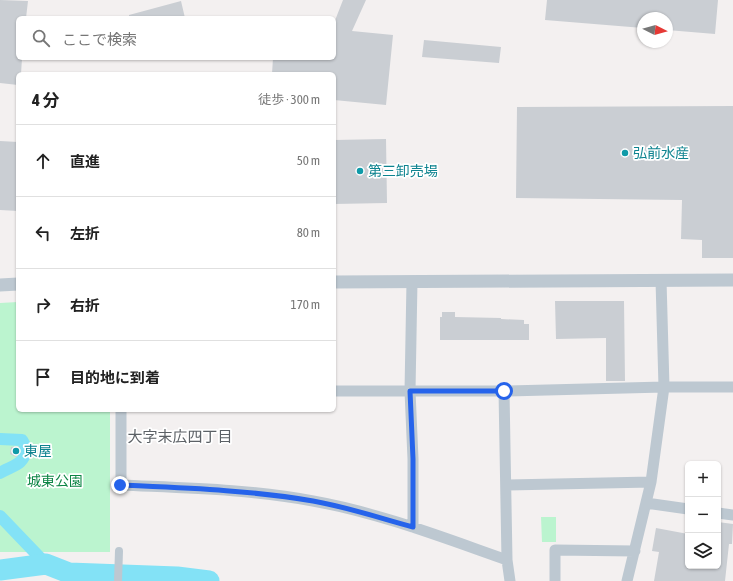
<!DOCTYPE html>
<html lang="ja">
<head>
<meta charset="utf-8">
<style>
	:root { --surface:#fff; --page:#f2f2f2; --text:#222; --muted:#767676; --line:#e0e0e0 }
	body { margin:0; font-family:"Asap Condensed","Noto Sans JP",sans-serif; background:var(--page); color:var(--text) }
	.controls { position:absolute; right:12px; bottom:12px; display:grid; overflow:hidden; border-radius:6px; box-shadow:0 1px 3px #0004 }
	.controls button { width:36px; height:36px; display:grid; place-items:center; padding:0; border:0; border-bottom:1px solid var(--line); background:var(--surface); color:var(--text); font:20px sans-serif }
	.compass { position:absolute; left:637px; top:12px; width:36px; height:36px; border-radius:50%; background:var(--surface); box-shadow:0 1px 3px #0004; rotate:96deg }
	.stop { position:absolute; width:12px; height:12px; margin:-9px; border:3px solid #2563eb; border-radius:50%; background:#fff }
	.stop.end { background:#2563eb; border-color:#fff; box-shadow:0 1px 4px #0008 }
	.list { margin:0; padding:0; list-style:none }
	h2 { display:flex; justify-content:space-between; align-items:center; height:52px; margin:0; padding:0 16px; font-size:17px }
	h2 small { font-size:13px; font-weight:400; color:var(--muted) }
	.list li { display:grid; grid-template-columns:26px 1fr auto; gap:12px; align-items:center; box-sizing:border-box; height:72px; padding:0 16px; border-top:1px solid var(--line) }
	.list b { display:block; font-size:15px; white-space:nowrap }
	.list em { font-size:13px; font-style:normal; color:var(--muted) }
	.icon { flex:none; width:22px; height:22px; fill:none; stroke:currentColor; stroke-width:2; stroke-linecap:round; stroke-linejoin:round }
	.map { position:relative; flex:none; width:733px; height:581px; overflow:hidden }
	.search { position:absolute; background:var(--surface); box-shadow:0 1px 3px #0004; left:16px; top:16px; width:320px; height:44px; display:flex; align-items:center; gap:10px; box-sizing:border-box; padding:0 14px; border-radius:6px; color:var(--muted); font-size:15px }
	.panel { position:absolute; background:var(--surface); box-shadow:0 1px 3px #0004; left:16px; top:72px; width:320px; height:340px; border-radius:6px }
	.map>svg:first-child { display:block }
</style>
</head>
<body>
<div class="map">
<svg width="733" height="581" viewBox="0 0 733 581">
	<rect width="100%" height="100%" fill="#f3f0f0"/>
	<!-- green -->
	<path fill="#bbf4cf" d="M18,302V410H110V552H0V303Z
		M541,517H556V542H542Z"/>
	<g fill="none" stroke-linecap="round" stroke-linejoin="round">
		<!-- canal -->
		<path stroke="#83e2f6" stroke-width="12" d="M0,439L22,440L27,449C23,466 13,465 0,473
			M0,516L46,564"/>
		<!-- river -->
		<path stroke="#83e2f6" stroke-width="21" d="M0,570L46,564L69,573L177,577L209,581"/>
	</g>
	<!-- building -->
	<path fill="#caced3" d="M0,0L28,1L26,18H18V58H22L21,74H18V85L0,83Z
		M343,0H366L352,31L393,35L386,105L334,100V74H272L273,58H334V23Z
		M547,0H718L715,34L667,30V18H643V28L545,20Z
		M181,1L185,18H129V15Z
		M424,40L501,47L499,63L422,57Z
		M733,106V258H702V240L681,239L682,200L516,198L517,107Z
		M386,139L387,203L334,204V140Z
		M0,141L18,142V211L0,210Z
		M555,301H624L625,381H606V338L556,339Z
		M442,312H455V317L501,318V319L524,320V324H529V340H440V317H442Z
		M18,446L21,452L16,457L10,454L11,447Z
		M718,522L733,524L732,544H729L725,581H654L659,552L652,551L656,528L688,534V566H718Z"/>
	<g fill="none" stroke-linecap="round" stroke-linejoin="round">
		<!-- pedestrian -->
		<path stroke="#bdc8d1" stroke-width="8" d="M118,581L119,551"/>
		<!-- minor -->
		<path stroke="#bdc8d1" stroke-width="11" d="M412,281L410,391L413,459V527
			M334,391H504L664,387H733
			M504,391L507,560L510,581
			M121,410V485C185,488 250,489 313,501C380,513 444,538 507,560
			M506,485L651,482
			M646,503L688,509
			M718,513L733,515
			M555,581V550L635,551
			M627,581L651,482L664,387L661,280"/>
		<!-- tertiary -->
		<path stroke="#bdc8d1" stroke-width="13" d="M334,282L733,280
			M0,285L18,284"/>
	</g>
	<g fill="none" stroke-linecap="round" stroke-linejoin="round">
		<!-- route -->
		<path stroke="#2563eb" stroke-width="5" d="M120,485C185,488 249,490 313,501C347,507 380,518 413,527V459L410,391H504"/>
	</g>
	<!-- markers -->
	<g fill="#0f9aa8" stroke="#fff" stroke-width="1.5">
		<circle cx="625" cy="153" r="4"/>
		<circle cx="360" cy="171" r="4"/>
		<circle cx="16" cy="451" r="4"/>
	</g>
	<g text-anchor="middle" stroke-width="3.5" stroke-linejoin="round" paint-order="stroke">
		<!-- culture labels -->
		<g font-size="14" fill="#0d838f" stroke="#fff" text-anchor="start">
			<text x="633" y="158">弘前水産</text>
			<text x="368" y="176">第三卸売場</text>
			<text x="24" y="456">東屋</text>
		</g>
		<!-- park labels -->
		<g font-size="14" fill="#0d8545" stroke="#fff">
			<text x="55" y="486">城東公園</text>
		</g>
		<!-- neighbourhood labels -->
		<g font-size="15" fill="#5c6166" stroke="#fff">
			<text x="180" y="442">大字末広四丁目</text>
		</g>
	</g>
</svg>
<div class="controls">
<button>+</button>
<button>−</button>
<button><svg class="icon" aria-label="layers" viewBox="0 0 24 24"><path d="M12 4l9 5-9 5-9-5zM3 14l9 5 9-5"/></svg></button>
</div>
<svg class="compass" viewBox="-18 -18 36 36"><path d="M0-13l5 13h-10z" fill="#e53935"/><path d="M0 13l5-13h-10z" fill="#767676"/></svg>
<div class="stop" style="left:504px;top:391px"></div>
<div class="stop end" style="left:120px;top:485px"></div>
<div class="search"><svg class="icon" aria-label="search" viewBox="0 0 24 24"><circle cx="10" cy="10" r="6"/><path d="M15 15l6 6"/></svg>ここで検索</div>
<section class="panel">
<h2>4 分<small>徒歩 · 300 m</small></h2>
<ul class="list">
<li><svg class="icon" aria-label="ahead" viewBox="0 0 24 24"><path d="M12 20V5M6 11l6-6 6 6"/></svg><div><b>直進</b></div><em>50 m</em></li>
<li><svg class="icon" aria-label="left" viewBox="0 0 24 24"><path d="M17 20v-9H6M10 6l-5 5 5 5"/></svg><div><b>左折</b></div><em>80 m</em></li>
<li><svg class="icon" aria-label="right" viewBox="0 0 24 24"><path d="M7 20v-9h11M14 6l5 5-5 5"/></svg><div><b>右折</b></div><em>170 m</em></li>
<li><svg class="icon" aria-label="arrive" viewBox="0 0 24 24"><path d="M6 21V4h12l-3 4 3 4H6"/></svg><div><b>目的地に到着</b></div></li>
</ul>
</section>
</div>
</body>
</html>
